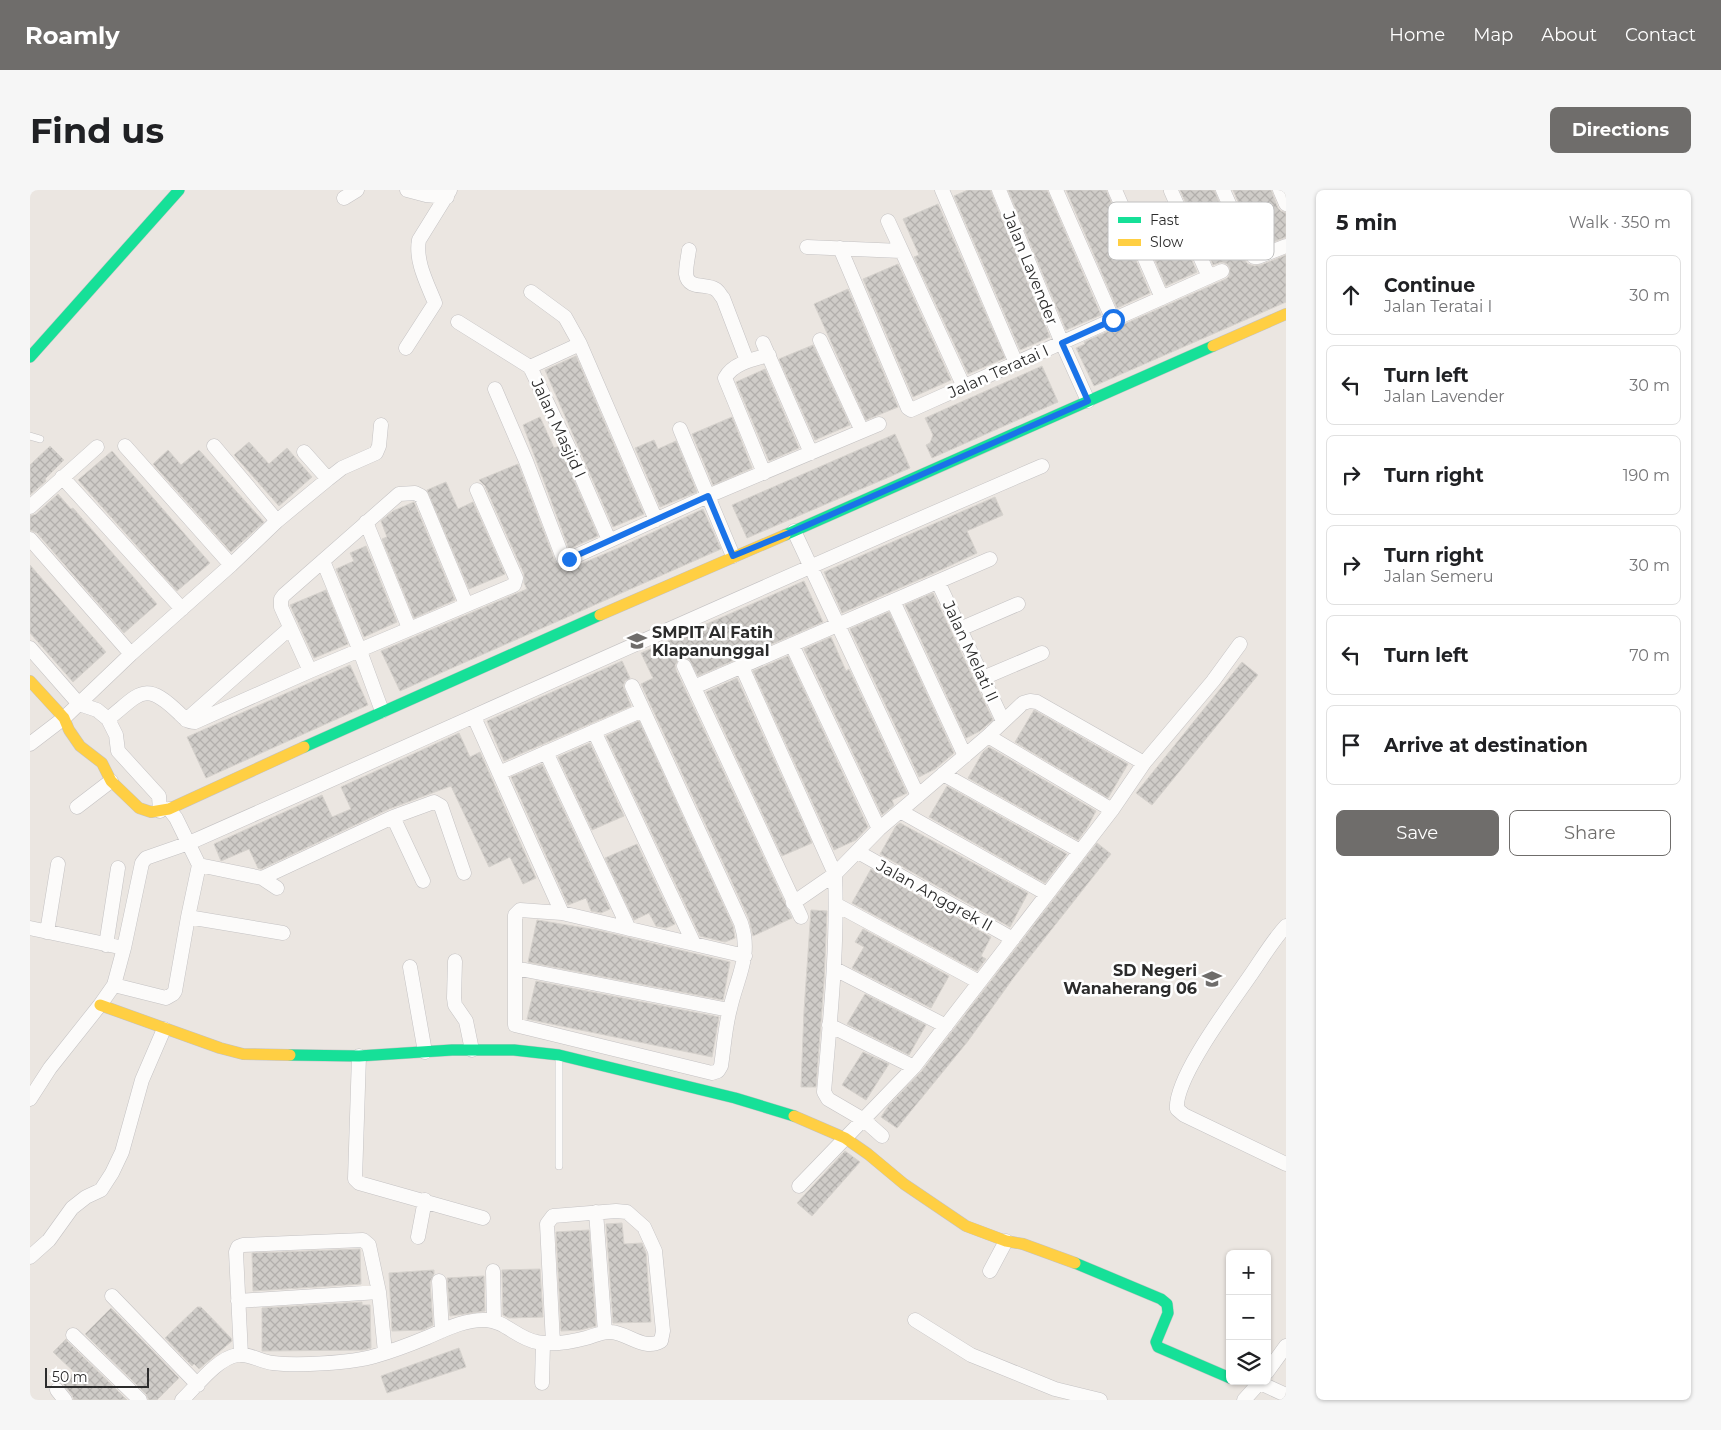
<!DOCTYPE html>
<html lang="en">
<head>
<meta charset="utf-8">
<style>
	:root { --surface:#fff; --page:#f6f6f6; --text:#202124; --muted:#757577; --line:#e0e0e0; --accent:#6f6d6b }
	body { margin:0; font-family:Montserrat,sans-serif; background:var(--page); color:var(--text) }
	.controls { position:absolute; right:15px; bottom:15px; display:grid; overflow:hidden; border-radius:8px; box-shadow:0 1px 4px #0004 }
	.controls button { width:45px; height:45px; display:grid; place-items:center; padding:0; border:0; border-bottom:1px solid var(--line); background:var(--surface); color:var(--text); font:25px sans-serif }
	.scale { position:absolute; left:15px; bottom:12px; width:104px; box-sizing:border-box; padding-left:5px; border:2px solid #2c2c2c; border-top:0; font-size:14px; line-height:18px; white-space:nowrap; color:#2c2c2c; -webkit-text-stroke:4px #fff; paint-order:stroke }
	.stop { position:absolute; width:15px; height:15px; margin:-11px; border:4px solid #1a73e8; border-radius:50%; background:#fff }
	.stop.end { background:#1a73e8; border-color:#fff; box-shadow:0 1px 5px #0008 }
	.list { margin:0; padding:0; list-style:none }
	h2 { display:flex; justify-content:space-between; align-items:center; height:65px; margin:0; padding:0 20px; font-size:21px }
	h2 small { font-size:16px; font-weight:400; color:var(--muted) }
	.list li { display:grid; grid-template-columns:32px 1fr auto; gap:15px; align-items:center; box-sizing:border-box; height:80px; margin:0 10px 10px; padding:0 10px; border:1px solid var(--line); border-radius:8px }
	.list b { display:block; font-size:19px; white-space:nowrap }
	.list p { margin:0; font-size:16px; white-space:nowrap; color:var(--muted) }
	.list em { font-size:16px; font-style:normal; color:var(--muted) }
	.actions { display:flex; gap:10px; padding:15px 20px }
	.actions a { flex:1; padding:11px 0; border:1px solid var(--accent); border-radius:8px; text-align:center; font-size:18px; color:var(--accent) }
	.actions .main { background:var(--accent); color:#fff }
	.icon { flex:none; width:28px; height:28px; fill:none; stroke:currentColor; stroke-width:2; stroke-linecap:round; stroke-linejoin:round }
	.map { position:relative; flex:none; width:1256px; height:1210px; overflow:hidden; border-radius:8px }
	header { display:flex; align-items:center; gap:30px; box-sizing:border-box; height:70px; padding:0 25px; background:var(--accent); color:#fff }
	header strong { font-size:24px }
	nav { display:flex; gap:28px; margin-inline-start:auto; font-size:18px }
	.intro { display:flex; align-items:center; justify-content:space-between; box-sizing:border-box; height:120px; padding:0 30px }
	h1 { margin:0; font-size:35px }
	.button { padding:12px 22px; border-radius:8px; background:var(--accent); color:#fff; font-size:18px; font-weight:700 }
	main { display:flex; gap:30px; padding:0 30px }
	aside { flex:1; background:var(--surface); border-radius:8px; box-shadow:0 1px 4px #0004 }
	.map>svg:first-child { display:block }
</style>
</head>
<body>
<header>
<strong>Roamly</strong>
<nav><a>Home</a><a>Map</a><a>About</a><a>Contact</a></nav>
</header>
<div class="intro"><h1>Find us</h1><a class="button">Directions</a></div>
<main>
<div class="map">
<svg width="1256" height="1210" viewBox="0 0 1256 1210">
	<defs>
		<pattern id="building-cross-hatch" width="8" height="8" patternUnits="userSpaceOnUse" patternTransform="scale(1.25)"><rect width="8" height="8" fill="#cfccc8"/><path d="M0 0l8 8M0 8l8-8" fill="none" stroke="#b2afac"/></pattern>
	</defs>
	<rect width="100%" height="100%" fill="#ebe6e1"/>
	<!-- building -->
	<path fill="url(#building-cross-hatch)" stroke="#d6d2cd" d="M938,0H960L1020,147L990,160L924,6Z
		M978,0H1017L1071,125L1036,140Z
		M1036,0H1076L1120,103L1087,118Z
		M1150,0H1184L1213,68L1218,74L1224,76L1231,75L1256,65V112L1064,196L1046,158L1055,154L1054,152L1196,89L1199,86L1200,78L1197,74L1192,72L1183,75Z
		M1203,0H1241L1248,18L1251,21L1256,23V47L1228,58Z
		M1136,12L1167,82L1136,96L1106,26Z
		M908,14L975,168L938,184L884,67L889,65L873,29Z
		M868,74L921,190L883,207L833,89Z
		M818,99L868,217L836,230L784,114Z
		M783,155L820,235L785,250L749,169Z
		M546,166L614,324L583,337L515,180Z
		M1012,176L1028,212L902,268L896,255L900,253L903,245L895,228Z
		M735,179L769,258L739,271L706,192Z
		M510,227L524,258L529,256L568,346L539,359L493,235Z
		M702,227L722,278L683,295L662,244Z
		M865,244L880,278L717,348L702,315Z
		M624,250L628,259L646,251L667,302L630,317L605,258Z
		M219,252L239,274L257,258L282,287L249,316L204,265Z
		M20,256L34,270L15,289L16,291L0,305V275Z
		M138,260L151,275L169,260L234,332L201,362L123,274Z
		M82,261L180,373L147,401L48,290Z
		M488,274L525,371L533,378H541L591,357L673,319L691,359L370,501L351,461L497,399L494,393V384L455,296L449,290Z
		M416,292L428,319L443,312L475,384L439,399L397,300Z
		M28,304L41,319L43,318L127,414L94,443L7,343L0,340V326L6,324Z
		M965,307L973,325L937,341L947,363L902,384L812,423L794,382Z
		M384,312L425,410L384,428L352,349L357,347L351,331L363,321Z
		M336,356L367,432L334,447L306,379L324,371L320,363Z
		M0,375L76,462L43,492L0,443Z
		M774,391L793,432L668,486L659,469L650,468L645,475L646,480L762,728L723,746L719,729L611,494L623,488L611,463Z
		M296,400L318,454L284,468L260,415Z
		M903,403L963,530L950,541L936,548L875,415Z
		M859,422L924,563L905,579L889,587L820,439Z
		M801,447L816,481L819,479L877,603L862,610L864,615L852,625L774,459Z
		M758,466L838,637L826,650L804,660L723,481Z
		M592,471L600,488L595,491L593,496L601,516L474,571L457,531Z
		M1212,472L1228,485L1122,615L1106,603Z
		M320,475L338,515L176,588L157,547Z
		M707,488L782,653L752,666L676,502Z
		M1004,520L1098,574L1078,608L985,552Z
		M609,531L703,736L705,748L695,752L670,746L576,546Z
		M429,543L440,567L450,562L506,688L493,694L480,667L459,677L421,596L359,619L231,679L228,678L219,659L191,671L184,654L292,605L302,627L321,619L311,597Z
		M560,553L594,626L562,640L528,567Z
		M959,557L1066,621L1057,638L1048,650L938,588L953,562Z
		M512,574L580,719L571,723L561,721L556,708L538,715L481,587Z
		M917,596L1037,664L1015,693L899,627Z
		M870,633L998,703L980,737L850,664L866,636Z
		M1067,653L1081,664L984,787L938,851L867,938L851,927L859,915L891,882Z
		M607,654L645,734L636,738L626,736L619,723L604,730L575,668Z
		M841,679L961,747L951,766L956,769L947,781L822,713Z
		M781,720L797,721L794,792L786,897H771L774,821Z
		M507,730L567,740L700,772L693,810L498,772Z
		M833,739L919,786L901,818L822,778L834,757L825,752Z
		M506,791L689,827L682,867L497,829Z
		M835,804L896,835L879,865L817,834Z
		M833,862L859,874L836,910L812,895Z
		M815,961L830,972L782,1026L767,1013Z
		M592,1033L594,1054L612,1053L616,1063L621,1132L583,1133L576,1034Z
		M559,1040L566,1136L550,1140L531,1141L526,1042Z
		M330,1059L331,1094L223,1101L222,1063Z
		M510,1079L513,1127L479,1128L473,1125L472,1080Z
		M404,1080V1084L400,1092L403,1135L393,1140L362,1141L359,1083Z
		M454,1086L455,1121L420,1126L417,1088Z
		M332,1112V1115H340L341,1158L333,1160L232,1161V1118Z
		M167,1117H171L201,1148L202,1151L169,1179L164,1174L162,1176L135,1148Z
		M81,1118L149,1188L127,1210H119L116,1204L55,1144Z
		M36,1149L37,1151L97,1210H44L42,1205L33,1194L44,1182L23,1162Z
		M429,1158L436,1177L357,1203L351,1186Z"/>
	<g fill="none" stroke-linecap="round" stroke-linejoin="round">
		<defs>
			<path id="lane" d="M0,246L10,249
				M529,976V866"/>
			<path id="street" d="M377,0L396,5L417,7
				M912,0L986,173
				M969,0L1032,153L1058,211
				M1026,0L1083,130
				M1085,0L1132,108
				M1193,0L1221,64L1224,67H1228L1256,56
				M1250,0L1256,14
				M1141,1L1179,87
				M314,8L327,0
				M858,31L934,197
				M777,57L871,61
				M810,58L878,218L881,220L1192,81
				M659,60C658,67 656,76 656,84C658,100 676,93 685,99C689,101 690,105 693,108L717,171
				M501,102L535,127L550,154
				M428,132L500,177L539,258L579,350
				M790,150L832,241
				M733,153L781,263
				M376,158L405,113C397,93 385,71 389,50L420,0
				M500,177L550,154L626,330
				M465,199L496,271L533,368L537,370L678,306L849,234
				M650,239L703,366
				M95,256L201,375
				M184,256L247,331
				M274,262L298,289
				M734,283L695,188C703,173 724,169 739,165
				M32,287L152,419
				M0,317L67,257
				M336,332L379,438
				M764,341L888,606
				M0,349L101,464
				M293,371L330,461L352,521
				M908,392L973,531
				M863,411L935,566
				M930,439L988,414
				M762,455L849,639
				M0,458L49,514L67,520L78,529L86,545L88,561L129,606L130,621
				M654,476L771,727
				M712,477L805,684C808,757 800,829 794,902L798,909L834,930L852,946
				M280,481L251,417V409L254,405L369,304L385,303L391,306L436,414
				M953,488L1012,463
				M602,496L711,733C722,766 707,787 700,819C695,837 694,857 691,876L688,881L682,883L485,835V725L490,720L532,723L715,766
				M664,497L960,369
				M444,527L532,723
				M78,529C110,504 114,489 149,523C154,528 157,532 165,532L280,481L484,395L486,388L447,300
				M156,530L260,438
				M564,541L664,754
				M958,546L1082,620
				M0,554L34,528L101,464L201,375L247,331L298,289L312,278L346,263L349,256L351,235
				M516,562L599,739
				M469,583L613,520
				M913,584L1050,661
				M47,617L81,591
				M870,621L1017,704
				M363,627L393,691
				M828,662L983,749
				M169,675L232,688L247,698
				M232,688L363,627L404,612L411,616L434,683
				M763,713L805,684L849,639L958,546L993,513L1000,511L1007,512L1114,573
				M807,715L949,792
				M158,727L253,743
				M1256,736C1243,750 1233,767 1222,783C1203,811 1144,888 1147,919L1154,925L1256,974
				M0,738L94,758
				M17,742L28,674
				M76,755L88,678
				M425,771L424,808L425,815L436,831L442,860
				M380,777L395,862
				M485,778L699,820
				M805,779L916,836
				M84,795L136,808L143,804L145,801L158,727L169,675L146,628L139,619
				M799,835L884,877
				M329,866L325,989L329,993L453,1028
				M0,909L20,878L70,815L84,795L94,758L112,673L116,668L159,653C444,527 727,398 1012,276
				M769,996L884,877L1082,620L1114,573L1183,491L1210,454
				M566,1022L575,1142
				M388,1047L395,1010
				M0,1067L19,1050L42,1018L56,1007L71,1000L82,983L92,962L112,890L134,839
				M463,1081L464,1131
				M960,1081L976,1051
				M409,1091L412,1141
				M82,1106L168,1195
				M208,1111L349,1102
				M885,1130L941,1165L961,1173L1025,1199L1070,1210
				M43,1145L110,1210
				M211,1165L206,1062L208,1057L213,1055L333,1050L339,1055L349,1102L355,1162
				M1237,1182L1256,1156
				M512,1193L513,1153
				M1230,1193L1256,1205
				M27,1200L35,1210
				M152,1210C167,1196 186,1169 207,1165C218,1163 232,1172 243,1173C267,1176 322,1173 345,1166C363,1161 381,1154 398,1147C416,1139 436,1129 456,1130C475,1131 488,1149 507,1152C522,1155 541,1152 556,1148C564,1146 573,1141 581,1142C598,1143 614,1161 631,1151L633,1141L625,1061L614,1037L597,1022L586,1021L523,1026L517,1034L523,1153
				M1214,1210L1231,1191"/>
			<path id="fast" d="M0,167L149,0
				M755,345L1183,156
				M274,557L570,425
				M260,865L329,866L422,860H484L529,865L705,908L764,926
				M1045,1073L1131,1109L1137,1114L1138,1123L1126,1152L1128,1157L1200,1188"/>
			<path id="slow" d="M1183,156L1256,124
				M570,425L755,345
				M0,491L34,528L39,540L50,556L72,573L81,591L109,618L121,622L139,619L274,557
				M70,815L190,858L213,864L260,865
				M764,926L815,948L838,964L874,994L936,1036L976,1051L993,1054L1045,1073"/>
		</defs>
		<!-- lane casing -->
		<use href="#lane" stroke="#c4c2c3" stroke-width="8"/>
		<!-- street casing -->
		<use href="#street" stroke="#c4c2c3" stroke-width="15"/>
		<!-- fast casing -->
		<use href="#fast" stroke="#c4c2c3" stroke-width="12"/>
		<!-- slow casing -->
		<use href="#slow" stroke="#c4c2c3" stroke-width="12"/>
		<!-- lane -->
		<use href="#lane" stroke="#fcfbfa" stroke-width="7"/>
		<!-- street -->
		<use href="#street" stroke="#fcfbfa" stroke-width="14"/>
		<!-- fast -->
		<use href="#fast" stroke="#16e098" stroke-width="11"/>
		<!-- slow -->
		<use href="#slow" stroke="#ffcf43" stroke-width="11"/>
	</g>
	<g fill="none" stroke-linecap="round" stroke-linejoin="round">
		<!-- route -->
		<path stroke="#1a73e8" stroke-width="6" d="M539,369L678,306L703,366L764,341L1058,211L1032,153L1083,130"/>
	</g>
	<!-- icons -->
	<defs>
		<symbol id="school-bare" viewBox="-9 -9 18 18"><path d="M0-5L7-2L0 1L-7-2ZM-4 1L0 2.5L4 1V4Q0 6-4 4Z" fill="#6f6d6b" stroke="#fff" stroke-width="2.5" paint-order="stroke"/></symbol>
	</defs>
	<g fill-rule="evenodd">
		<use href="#school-bare" x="593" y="437" width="28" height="28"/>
		<use href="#school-bare" x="1168" y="775" width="28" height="28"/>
	</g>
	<g text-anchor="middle" stroke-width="5" stroke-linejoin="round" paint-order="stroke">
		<!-- street labels -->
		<g font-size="16" fill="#2c2c2c" stroke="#fff">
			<text transform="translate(1001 78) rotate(68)" y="6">Jalan Lavender</text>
			<text transform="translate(968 181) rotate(-24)" y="6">Jalan Teratai I</text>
			<text transform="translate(529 238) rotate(65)" y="6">Jalan Masjid I</text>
			<text transform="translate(941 461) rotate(65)" y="6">Jalan Melati II</text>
			<text transform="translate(905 705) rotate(29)" y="6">Jalan Anggrek II</text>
		</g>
		<!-- poi labels -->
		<g font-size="16" font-weight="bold" fill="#2c2c2c" stroke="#fff" text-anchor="start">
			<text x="622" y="448">SMPIT Al Fatih<tspan x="622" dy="18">Klapanunggal</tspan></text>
			<text x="1167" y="786" text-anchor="end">SD Negeri<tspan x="1167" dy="18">Wanaherang 06</tspan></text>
		</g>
	</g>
	<!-- legend -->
	<rect x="1078" y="12" width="166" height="58" rx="8" fill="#fff" stroke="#c0c0c0" stroke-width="1"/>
	<rect x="1088" y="27" width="23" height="6" fill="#16e098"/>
	<rect x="1088" y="49" width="23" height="7" fill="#ffcf43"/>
	<g font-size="14" fill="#2c2c2c">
		<text x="1120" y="35">Fast</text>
		<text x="1120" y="57">Slow</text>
	</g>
</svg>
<div class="controls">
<button>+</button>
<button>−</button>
<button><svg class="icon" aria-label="layers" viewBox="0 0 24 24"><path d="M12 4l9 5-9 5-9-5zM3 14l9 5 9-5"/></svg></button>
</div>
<div class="scale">50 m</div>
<div class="stop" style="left:1083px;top:130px"></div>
<div class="stop end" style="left:539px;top:369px"></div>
</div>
<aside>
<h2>5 min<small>Walk · 350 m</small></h2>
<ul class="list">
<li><svg class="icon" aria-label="ahead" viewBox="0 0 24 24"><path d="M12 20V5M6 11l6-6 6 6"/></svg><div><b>Continue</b><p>Jalan Teratai I</p></div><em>30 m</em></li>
<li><svg class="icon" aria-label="left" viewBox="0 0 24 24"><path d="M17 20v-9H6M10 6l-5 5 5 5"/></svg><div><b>Turn left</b><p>Jalan Lavender</p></div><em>30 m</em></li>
<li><svg class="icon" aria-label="right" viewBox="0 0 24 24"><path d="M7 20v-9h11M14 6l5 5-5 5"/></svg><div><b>Turn right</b></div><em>190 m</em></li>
<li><svg class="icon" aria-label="right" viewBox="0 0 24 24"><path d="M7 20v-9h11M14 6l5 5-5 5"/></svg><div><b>Turn right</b><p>Jalan Semeru</p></div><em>30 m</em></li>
<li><svg class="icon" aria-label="left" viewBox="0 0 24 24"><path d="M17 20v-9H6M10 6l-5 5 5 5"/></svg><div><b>Turn left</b></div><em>70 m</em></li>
<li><svg class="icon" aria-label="arrive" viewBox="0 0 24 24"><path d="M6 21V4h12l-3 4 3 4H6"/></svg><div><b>Arrive at destination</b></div></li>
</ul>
<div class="actions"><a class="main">Save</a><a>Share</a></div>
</aside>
</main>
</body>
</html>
